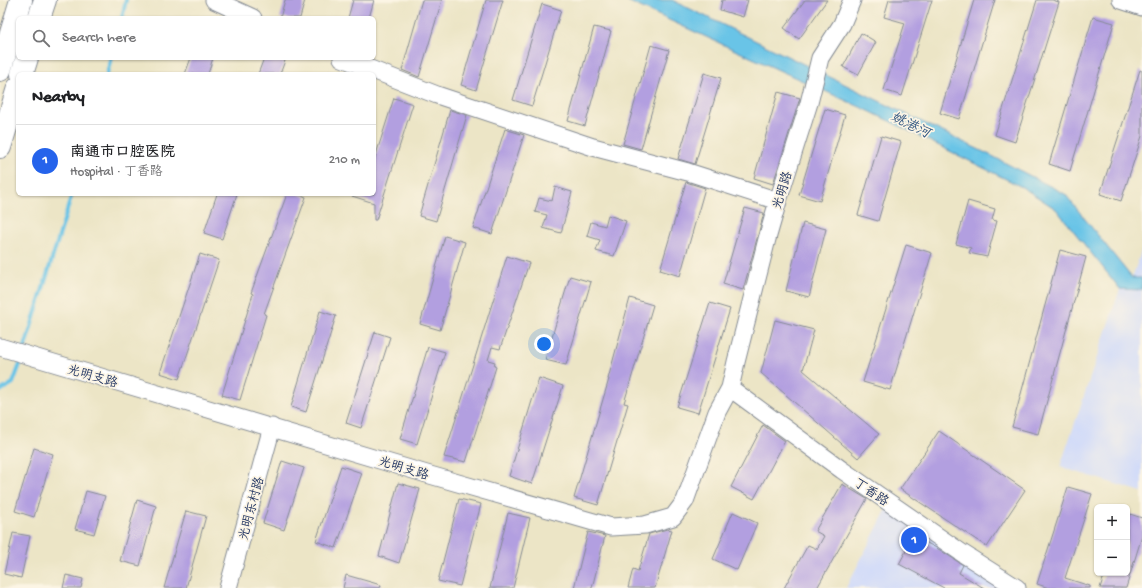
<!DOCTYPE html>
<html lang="en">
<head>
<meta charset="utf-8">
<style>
	:root { --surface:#fff; --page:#f6f6f6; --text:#202124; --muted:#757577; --line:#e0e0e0; --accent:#2563eb }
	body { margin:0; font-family:"Gochi Hand","LXGW WenKai TC",sans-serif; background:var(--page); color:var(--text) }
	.controls { position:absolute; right:12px; bottom:12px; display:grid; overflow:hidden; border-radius:6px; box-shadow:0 1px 3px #0004 }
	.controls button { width:36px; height:36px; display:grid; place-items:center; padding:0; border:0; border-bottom:1px solid var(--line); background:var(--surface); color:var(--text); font:20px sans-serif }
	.you { position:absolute; left:544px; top:344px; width:14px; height:14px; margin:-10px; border:3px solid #fff; border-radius:50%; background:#1a73e8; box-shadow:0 0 0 6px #1a73e833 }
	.badge { display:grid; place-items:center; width:26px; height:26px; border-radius:50%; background:var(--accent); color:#fff; font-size:13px; font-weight:700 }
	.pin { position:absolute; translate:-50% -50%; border:2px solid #fff; box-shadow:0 1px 4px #0006 }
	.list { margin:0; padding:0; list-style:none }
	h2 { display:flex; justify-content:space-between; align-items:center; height:52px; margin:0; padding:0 16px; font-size:17px }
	h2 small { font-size:13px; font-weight:400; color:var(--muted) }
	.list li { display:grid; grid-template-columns:26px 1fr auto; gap:12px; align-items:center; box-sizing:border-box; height:72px; padding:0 16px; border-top:1px solid var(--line) }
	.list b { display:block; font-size:15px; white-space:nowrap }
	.list p { margin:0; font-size:13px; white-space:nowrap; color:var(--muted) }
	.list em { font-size:13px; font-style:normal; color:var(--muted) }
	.icon { flex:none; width:22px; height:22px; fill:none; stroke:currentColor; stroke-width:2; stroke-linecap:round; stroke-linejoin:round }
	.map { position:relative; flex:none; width:1142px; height:588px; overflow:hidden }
	.search { position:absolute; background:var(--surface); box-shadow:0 1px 3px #0004; left:16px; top:16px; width:360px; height:44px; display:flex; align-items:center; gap:10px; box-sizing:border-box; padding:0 14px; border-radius:6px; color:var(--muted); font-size:15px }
	.panel { position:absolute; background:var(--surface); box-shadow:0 1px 3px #0004; left:16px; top:72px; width:360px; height:124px; border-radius:6px }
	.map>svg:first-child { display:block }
</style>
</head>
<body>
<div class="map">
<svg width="1142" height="588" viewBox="0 0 1142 588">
	<rect width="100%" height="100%" fill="#fcf5e5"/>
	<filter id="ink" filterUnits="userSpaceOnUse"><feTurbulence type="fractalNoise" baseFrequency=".025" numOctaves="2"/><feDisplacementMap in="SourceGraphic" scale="8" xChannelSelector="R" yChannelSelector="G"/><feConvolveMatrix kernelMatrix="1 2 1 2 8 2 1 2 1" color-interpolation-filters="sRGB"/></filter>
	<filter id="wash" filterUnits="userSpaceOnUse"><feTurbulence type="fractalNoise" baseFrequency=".012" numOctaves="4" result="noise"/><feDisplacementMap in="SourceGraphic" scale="16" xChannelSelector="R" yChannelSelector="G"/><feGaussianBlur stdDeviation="0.9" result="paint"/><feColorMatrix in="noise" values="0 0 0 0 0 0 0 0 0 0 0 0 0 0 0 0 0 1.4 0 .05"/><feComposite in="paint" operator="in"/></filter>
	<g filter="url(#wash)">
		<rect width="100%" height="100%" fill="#ece5c6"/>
		<!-- built -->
		<path fill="#d0daf9" d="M1142,249V278H1132Z
			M1120,289L1142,290V492L1060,467Z
			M892,499L1018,588H846Z"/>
		<!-- water -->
		<path fill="#69c4e7" stroke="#427aa2" d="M625,0H672L994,157L1065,194L1132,278H1142V290L1120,289L1056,209L1022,187L871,112Z"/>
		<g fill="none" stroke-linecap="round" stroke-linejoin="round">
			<!-- stream -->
			<path stroke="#69c4e7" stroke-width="4" d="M122,18L126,0
				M107,74L111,58
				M24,350L72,194
				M0,391L13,383L22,359"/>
		</g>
		<g id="blocks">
			<!-- building -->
			<path fill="#b29fe0" d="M285,0H305L300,18H280Z
				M353,0H374L369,18H348Z
				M422,0H442L419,77L402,70Z
				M486,0H503L476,90L461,85Z
				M722,0H748L743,17L720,10Z
				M805,0H827L799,39L784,28Z
				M889,0H932L902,96L884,90L905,23L884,17Z
				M974,0H995L959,119L940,113Z
				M1037,0H1052L1059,2L1015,142L995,135Z
				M542,4L561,10L532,106L513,100Z
				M1093,17L1114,23L1070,171L1049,164Z
				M594,27L611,31L585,126L568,121Z
				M861,33L876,42L858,75L843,67Z
				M651,45L669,50L641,149L623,144Z
				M191,58H213L208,74H185Z
				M264,58H286L280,74H258Z
				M1140,70L1142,71V136L1121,201L1100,194Z
				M704,73L721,78L695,164L678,159Z
				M778,92L800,98L773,184L754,178Z
				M394,98L413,104L376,220H374V203L352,196L353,194H374V161Z
				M825,109L845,115L820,201L799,195Z
				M450,110L467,115L436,221L419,216Z
				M505,129L524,135L492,234L473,228Z
				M881,136L901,142L878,221L858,215Z
				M686,182L705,188L680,276L660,270Z
				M555,187L572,192L561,233L543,228L547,215L535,212L539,198L552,201Z
				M217,194H237L222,239L204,233Z
				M287,194H298L306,197L264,314L266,315L240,400L222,395L253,294L251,293Z
				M968,201L995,209L992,220L997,221L987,257L969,253L971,248L956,244Z
				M745,208L764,213L743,290L723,284Z
				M608,215L626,221L614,256L596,251L600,240L587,236L591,222L605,226Z
				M803,223L826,229L809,297L786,291Z
				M445,236L465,242L440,330L420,324Z
				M906,245L932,253L890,390L863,382Z
				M1060,250L1086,257L1038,434L1012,427Z
				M200,254L219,260L179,379L160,373Z
				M507,256L529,263L500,349L492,347L488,360L495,362L494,366L496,367L466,462L444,457Z
				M570,276L591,282L566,365L545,360Z
				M630,298L653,305L624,403L628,404L598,505L574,498L609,379H608Z
				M710,303L730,309L698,413L677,407Z
				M320,311L336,316L306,412L291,407Z
				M775,320L814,330L803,370L879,434L858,458L761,373Z
				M375,332L390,337L361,428L346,423Z
				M428,347L445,352L417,444L400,439Z
				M539,378L563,386L532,484L509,476Z
				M763,425L785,441L754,499L731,487Z
				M939,431L1025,490L987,547L900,489Z
				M34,448L53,454L34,517L15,511Z
				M282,461L304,468L284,530L263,523Z
				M341,466L362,473L336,548L316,541Z
				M398,483L420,489L399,563L379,556Z
				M842,484L867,499L817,588H784L808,545L817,549L824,536L815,531Z
				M1068,487L1092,494L1065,578L1090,586V588H1049L1037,584Z
				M86,491L105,496L94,534L75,529Z
				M459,499L481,504L460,586L438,581Z
				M137,500L156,506L140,566L120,561Z
				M186,511L206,516L186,588H164Z
				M733,512L757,523L737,570L713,559Z
				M508,513L530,518L513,588H490Z
				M1127,513L1142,518V536L1126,588H1100L1105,573H1127Z
				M667,529L672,530L655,588H628L633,569L638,571L649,534Z
				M588,532L605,536L592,588H574Z
				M13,533L30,536L21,578L4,574Z
				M914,536L940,550L963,565L959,573L984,588H944L899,564Z
				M66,575L83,579L81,588H63Z
				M346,575L381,585L380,588H343Z"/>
		</g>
	</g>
	<g filter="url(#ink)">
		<use href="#blocks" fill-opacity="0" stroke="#848a92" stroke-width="1"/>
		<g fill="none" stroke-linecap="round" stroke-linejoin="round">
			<defs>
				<path id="minor" d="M214,0L253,18
					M1121,0L1142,7
					M342,58L437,95L593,147L688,172L778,201
					M0,347L430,475L611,527L645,525L673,517L685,501L717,412L730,388L736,362L767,239L778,201L809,103L820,58L842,24L852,0
					M730,388L842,470L962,553L1017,588
					M228,588L272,427"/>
				<path id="major" d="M39,18L45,0
					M0,70L21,0
					M22,74L27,58
					M0,147L18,88"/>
			</defs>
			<!-- minor casing -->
			<use href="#minor" stroke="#848a92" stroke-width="19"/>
			<!-- major casing -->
			<use href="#major" stroke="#848a92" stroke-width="24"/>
			<!-- minor -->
			<use href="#minor" stroke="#fff" stroke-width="17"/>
			<!-- major -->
			<use href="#major" stroke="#fff" stroke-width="22"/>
		</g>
	</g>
	<g text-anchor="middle" stroke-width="3.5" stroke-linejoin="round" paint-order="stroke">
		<!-- street labels -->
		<g font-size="13" fill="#1b2f5e" stroke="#fcf5e5">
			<text transform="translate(781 190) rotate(-73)" y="5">光明路</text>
			<text transform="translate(93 375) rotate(16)" y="5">光明支路</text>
			<text transform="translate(404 467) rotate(17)" y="5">光明支路</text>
			<text transform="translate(872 491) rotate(34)" y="5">丁香路</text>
			<text transform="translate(250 508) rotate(-75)" y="5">光明东村路</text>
		</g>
		<!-- water labels -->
		<g font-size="14" font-style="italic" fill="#2e5480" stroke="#fcf5e5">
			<text transform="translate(911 124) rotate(26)" y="5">姚港河</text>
		</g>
	</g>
</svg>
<div class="controls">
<button>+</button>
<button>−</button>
</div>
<div class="you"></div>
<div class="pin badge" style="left:914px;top:540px">1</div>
<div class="search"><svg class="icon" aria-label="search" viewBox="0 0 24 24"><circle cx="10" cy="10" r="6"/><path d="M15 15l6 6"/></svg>Search here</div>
<section class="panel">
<h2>Nearby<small></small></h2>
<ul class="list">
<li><span class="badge">1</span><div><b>南通市口腔医院</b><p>Hospital · 丁香路</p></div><em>210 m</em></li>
</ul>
</section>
</div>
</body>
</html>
